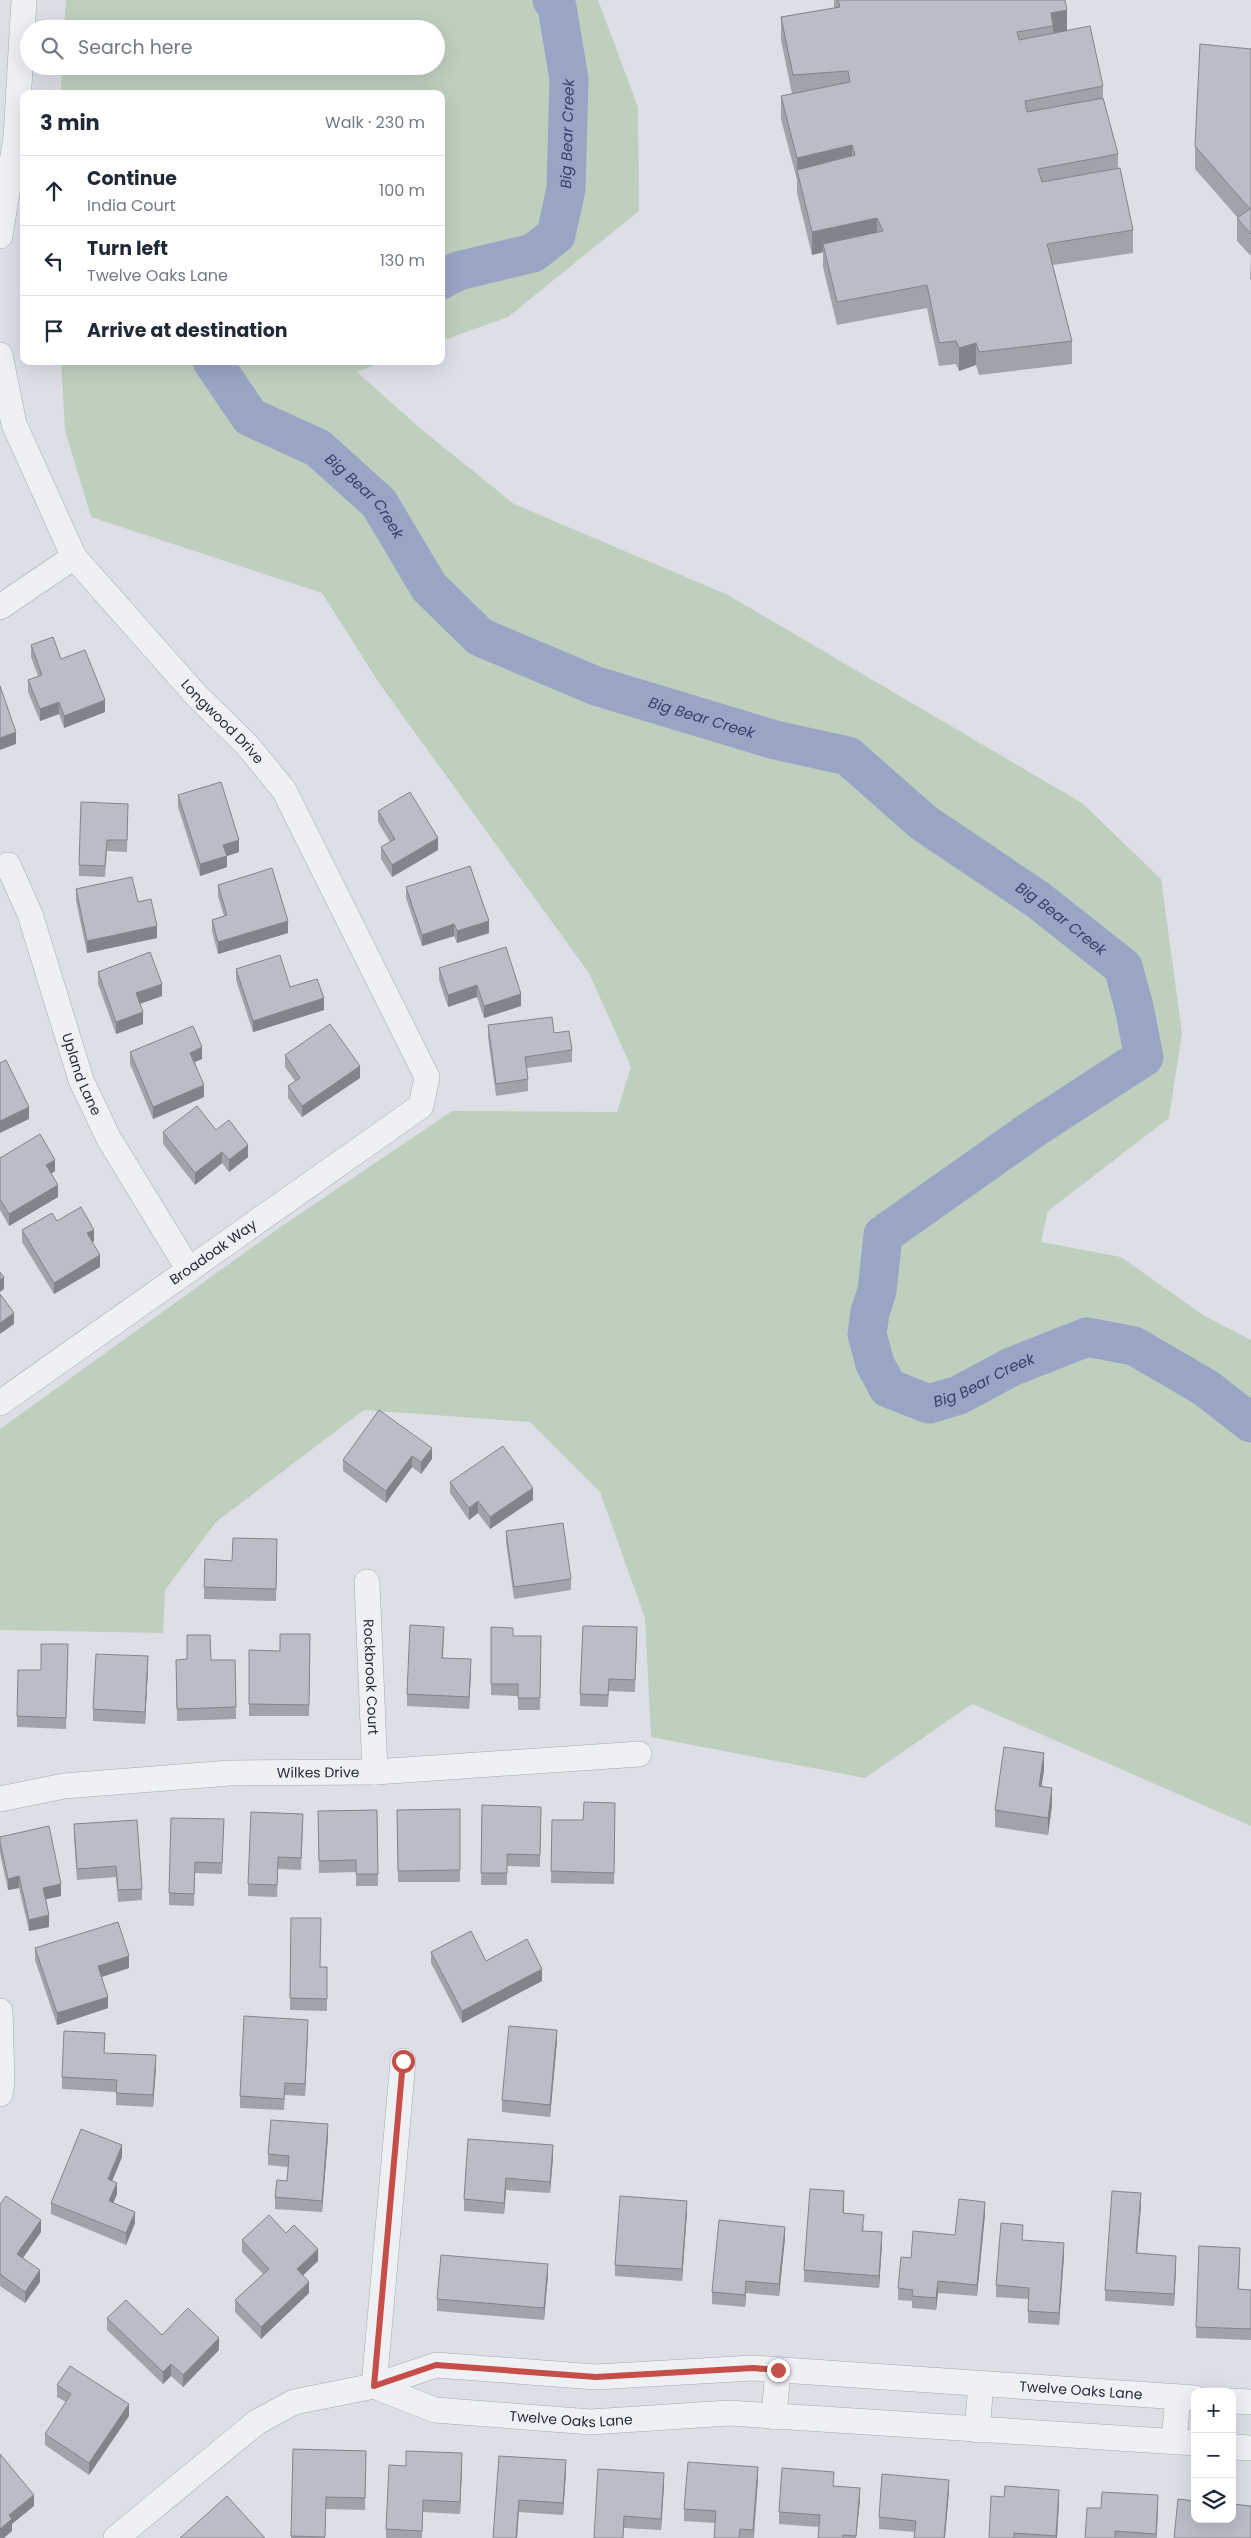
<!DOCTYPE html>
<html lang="en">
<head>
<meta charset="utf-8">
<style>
	:root { --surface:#fff; --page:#f2f2f3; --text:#1f2937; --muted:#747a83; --line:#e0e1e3 }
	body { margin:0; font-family:Poppins,sans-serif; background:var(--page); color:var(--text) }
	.controls { position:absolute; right:15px; bottom:15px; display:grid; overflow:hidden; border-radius:10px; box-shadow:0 5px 20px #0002 }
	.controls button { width:45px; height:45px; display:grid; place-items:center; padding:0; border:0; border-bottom:1px solid var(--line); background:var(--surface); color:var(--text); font:25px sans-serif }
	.stop { position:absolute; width:15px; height:15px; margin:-11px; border:4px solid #c54e48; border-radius:50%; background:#fff }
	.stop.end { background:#c54e48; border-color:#fff; box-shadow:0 1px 5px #0008 }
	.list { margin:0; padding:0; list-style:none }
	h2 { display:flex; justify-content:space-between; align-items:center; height:65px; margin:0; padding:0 20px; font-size:21px }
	h2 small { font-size:16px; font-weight:400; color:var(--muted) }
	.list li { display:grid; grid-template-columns:32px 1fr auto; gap:15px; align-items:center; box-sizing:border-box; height:70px; padding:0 20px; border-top:1px solid var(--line) }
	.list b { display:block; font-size:19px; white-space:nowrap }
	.list p { margin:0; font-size:16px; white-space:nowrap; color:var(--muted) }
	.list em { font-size:16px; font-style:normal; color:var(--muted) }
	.icon { flex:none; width:28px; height:28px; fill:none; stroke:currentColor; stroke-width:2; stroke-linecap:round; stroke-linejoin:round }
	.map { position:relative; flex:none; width:1251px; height:2538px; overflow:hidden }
	.search { position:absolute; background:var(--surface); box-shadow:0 5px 20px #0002; left:20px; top:20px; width:425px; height:55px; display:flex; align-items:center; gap:12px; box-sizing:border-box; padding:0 18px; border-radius:28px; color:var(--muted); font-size:19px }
	.panel { position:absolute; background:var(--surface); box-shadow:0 5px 20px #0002; left:20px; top:90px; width:425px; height:275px; border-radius:10px }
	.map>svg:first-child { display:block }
</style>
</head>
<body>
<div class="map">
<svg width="1251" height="2538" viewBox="0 0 1251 2538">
	<rect width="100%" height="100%" fill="#dddfe6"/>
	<!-- green -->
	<path fill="#bfcfbe" d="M66,0H598L638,107L639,211L508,317L441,341V94H61L62,66H436V29H64Z
		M61,361H385L357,372L421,429L514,504L728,595L1082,803L1161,879L1182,1033L1169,1118L1048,1211L1041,1242L1121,1257L1203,1315L1251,1340V1826L972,1704L865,1778L651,1737L645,1618L600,1492L530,1422L364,1410L216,1522L165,1590L163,1633L0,1630V1429L279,1228L452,1111L617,1112L631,1067L589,973L379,683L322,593L91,517L65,430Z"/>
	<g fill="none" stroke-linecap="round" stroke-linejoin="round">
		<!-- river -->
		<g stroke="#99a5c4" stroke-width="39">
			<path id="s1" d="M441,280L458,271L533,253L556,235L566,189L569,79L557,7L552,0"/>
			<path id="s2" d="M212,361L250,417L318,448L379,503L429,587L480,637L596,686L775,740L848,756L924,823L1037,899L1123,967L1134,1007L1144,1057L1033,1129L883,1235L877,1291L870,1312L867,1334L875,1364L888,1388L929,1404L959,1395L1011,1367L1087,1337L1134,1346L1206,1388L1251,1423"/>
		</g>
		<defs>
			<g id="street">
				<path d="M0,236L16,137L24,0"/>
				<path id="s3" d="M0,355L14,424L74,557L196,695L247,745L284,790L427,1077L421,1106L0,1403"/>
				<path d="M0,607L74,557"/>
				<path id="s4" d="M8,865L30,914L81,1080L109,1139L189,1270"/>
				<path id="s5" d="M367,1582L375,1772"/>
				<path id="s6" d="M0,1799L64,1786L230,1773L375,1772L639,1754"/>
				<path d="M0,2011L2,2083L0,2094"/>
				<path id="s7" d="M374,2386L435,2410L591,2422L729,2413L1195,2443"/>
				<path d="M374,2386L403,2061"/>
				<path d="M1232,2401L1251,2402"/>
				<path d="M774,2417L778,2370"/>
				<path d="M977,2430L981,2384"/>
				<path d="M1174,2441L1178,2397"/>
				<path d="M1232,2447L1251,2448"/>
				<path id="s8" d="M116,2538L257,2422L294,2402L374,2386L436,2365L596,2377L753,2368L1195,2398"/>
			</g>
		</defs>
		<!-- street casing -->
		<use href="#street" stroke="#a6a9b3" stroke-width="26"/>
		<!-- street -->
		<use href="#street" stroke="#eff0f4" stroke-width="25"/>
	</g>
	<!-- wall -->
	<path fill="#a0a3ac" d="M834,0H1065L1067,31L1103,86V98L1118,154V168L1133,230V253L1053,265L1072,341V364L979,375L976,365L959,371L956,364L939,366L927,308L837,325L823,267V252L812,255L797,193V180L781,119V96L792,94L781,40V17L834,8Z
		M1251,49V280L1250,279L1251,256L1237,241V218H1238L1195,169V146Z
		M31,645L61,659L105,712L64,728L59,714L40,721L28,692V680L38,676L31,657Z
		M178,795L239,852L227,856V867L200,876L178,807Z
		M378,811L438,850L392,877L381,859V847L390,842L378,822Z
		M128,816L127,852L107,851L105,877L79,876V865Z
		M218,885L288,933L218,954L212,931V920L224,916L218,896Z
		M406,887L489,933L457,943L454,936L422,946L406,898Z
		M76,889L157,938L87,953L76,901Z
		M439,968L521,1006L484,1018L477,997L448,1007L439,980Z
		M236,969L290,987L324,1010L253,1032L236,980Z
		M98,972L162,996L140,1004L143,1024L116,1034L98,984Z
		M488,1025L554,1033L572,1050V1062L527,1068L528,1079V1091L496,1096L488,1037Z
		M130,1052L202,1059L195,1062L204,1097L153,1119L130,1064Z
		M285,1055L360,1078L302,1117L288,1098V1086L295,1081L285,1067Z
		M216,1130L248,1157L229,1172L222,1163L195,1185L163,1144V1132Z
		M0,1158L55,1171L51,1174L58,1197L9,1226L0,1210Z
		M57,1221L94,1241L93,1242L100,1267L54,1294L22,1242V1230Z
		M379,1410L432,1459L421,1474L412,1467L386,1503L343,1471V1460Z
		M450,1482L533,1500L490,1529L478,1513L469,1520L450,1493Z
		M506,1531L571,1579V1590L514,1599L506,1542Z
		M277,1551L276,1601L204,1599V1587L232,1561Z
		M491,1627L513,1636H541L540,1710H518V1696L491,1695Z
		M310,1634L309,1716H249V1650L280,1651Z
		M444,1638L443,1658L471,1671L469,1709L407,1706V1694Z
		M637,1639L635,1692L609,1691L608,1707L580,1706V1694Z
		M68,1656L66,1729L17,1727V1716L41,1670Z
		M176,1660H235L236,1719L177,1721Z
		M148,1668L145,1724L93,1721V1709Z
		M1044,1770L1041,1786L1052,1805L1048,1835L995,1827V1810Z
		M615,1803L614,1884L551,1883L552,1820H583Z
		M482,1805L541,1807L540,1867L507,1866V1885H481Z
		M460,1809V1882H398L397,1810Z
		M377,1810L378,1886H356V1872L319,1873L318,1811Z
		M224,1819L222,1874L195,1873L194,1906L169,1905V1893Z
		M74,1824L142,1889V1900L118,1902L116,1877L77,1880L74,1836Z
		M303,1826L301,1870L278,1869L277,1897L248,1896V1884Z
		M0,1837L61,1896L46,1899L49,1927L29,1931L19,1888L8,1890L0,1853Z
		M291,1918L320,1967H327V2011L290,2010Z
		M35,1948L129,1968L102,1977L108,2008L57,2025L35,1960Z
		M431,1952L486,1961L542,1981L462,2023L431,1963Z
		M308,2031L305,2096L285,2095L284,2110L240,2108V2096Z
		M557,2041L550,2117L502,2112V2100Z
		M105,2045L104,2053L156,2067L153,2107L116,2105V2092L62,2089V2077Z
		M328,2136L322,2212L275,2209V2197L287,2181L288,2167L268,2165V2154Z
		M468,2139L553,2157L550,2193L506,2190L504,2214L464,2211V2199Z
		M122,2157L112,2181L117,2194L113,2203L135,2223L126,2245L51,2214V2203Z
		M844,2203V2213L864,2226L863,2231L882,2244L879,2288L804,2282V2270Z
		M0,2204L41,2232L23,2258L40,2282L25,2303L0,2286Z
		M1141,2205L1137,2253L1176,2268L1174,2306L1105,2301V2290Z
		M687,2212L682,2281L615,2276V2265Z
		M985,2214L977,2296L938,2293L936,2310L912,2308V2301L898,2300V2288L911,2258L955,2235Z
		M286,2233L318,2261L303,2275L309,2293L261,2339L235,2312V2300L263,2274L242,2252V2240Z
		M785,2238L779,2296L746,2293L745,2307L712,2304V2292Z
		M1022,2240L1064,2255L1059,2325L1028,2323V2299L996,2297V2285Z
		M1240,2259L1239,2289L1251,2290V2340L1196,2338V2327Z
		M548,2275L544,2320L437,2311V2299Z
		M107,2318L162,2335L219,2350L183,2387L171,2376L163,2384L107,2330Z
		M57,2385L129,2416L89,2475L45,2445V2434L66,2402L57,2397Z
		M293,2449L366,2451L365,2510L326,2509L325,2538H291Z
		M499,2456L566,2472L563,2515L519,2512L517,2538H493Z
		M462,2465L460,2514L423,2512L422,2538H386V2529L406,2466Z
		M758,2479L754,2538H714L715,2523L684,2521V2509Z
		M664,2485L661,2530L624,2528L594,2538Z
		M834,2486L860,2500L856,2538H818L819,2527L779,2524V2512Z
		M949,2492L915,2532L879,2529V2517Z
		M1059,2501L1057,2538H989Z
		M1158,2507L1157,2538H1085L1101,2508Z"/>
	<!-- shaded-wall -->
	<path fill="#82848c" d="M1067,10V32L1053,36V26L1051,13Z
		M852,145V168L797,170V180V158Z
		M877,218V240L823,244V252L812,255V232Z
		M976,343V365L959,371V348Z
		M105,700V712L64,728V716Z
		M59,702V714L40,721V709Z
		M16,732V744L0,750V738Z
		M438,838V850L392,877V865Z
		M239,840V852L227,856V867L200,876V864L223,845Z
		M288,921V933L218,954V942Z
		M489,921V933L457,943V931Z
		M454,924V936L422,946V935Z
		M157,926V938L87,953V941Z
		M162,984V996L136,1005V993Z
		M477,985V997L448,1007V995Z
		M521,994V1006L484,1018V1006Z
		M324,998V1010L253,1032V1021Z
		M143,1012V1024L116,1034V1022Z
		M202,1047V1059L190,1064V1053Z
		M360,1066V1078L302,1117V1106Z
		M204,1085V1097L153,1119V1107Z
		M29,1107V1119L0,1133V1121Z
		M248,1145V1157L229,1172V1160Z
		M222,1152V1163L195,1185V1173Z
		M55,1160V1171L46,1177V1165Z
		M58,1185V1197L9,1226V1214Z
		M94,1230V1241L87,1245V1233Z
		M100,1255V1267L54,1294V1283Z
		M4,1277V1289L0,1292V1280Z
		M14,1313V1324L0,1334V1323Z
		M432,1448V1459L421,1474V1462Z
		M412,1456V1467L386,1503V1491Z
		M533,1488V1500L490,1529V1517Z
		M478,1501V1513L469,1520V1508Z
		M148,1656V1668L145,1724V1712Z
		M471,1659V1671L469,1709V1697Z
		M1044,1753V1770L1039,1803V1786Z
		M1052,1788V1805L1048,1835V1818Z
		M19,1876V1888L8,1890V1879Z
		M61,1884V1896L43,1900V1888Z
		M49,1915V1927L29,1931V1920Z
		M129,1956V1968L98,1978V1966Z
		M542,1969V1981L462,2023V2011Z
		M108,1997V2008L57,2025V2013Z
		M308,2020V2031L305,2096V2084Z
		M557,2030V2041L550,2117V2105Z
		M156,2055V2067L153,2107V2095Z
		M328,2124V2136L322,2212V2201Z
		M122,2145V2157L108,2191V2179Z
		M553,2145V2157L550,2193V2182Z
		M506,2178V2190L504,2214V2203Z
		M117,2183V2194L109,2213V2201Z
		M844,2191V2203L843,2225V2213Z
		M1141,2193V2205L1136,2265V2253Z
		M687,2201V2212L682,2281V2269Z
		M985,2202V2214L977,2296V2285Z
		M135,2212V2223L126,2245V2233Z
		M41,2220V2232L17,2266V2254Z
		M785,2227V2238L779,2296V2284Z
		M882,2232V2244L879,2288V2276Z
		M1064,2243V2255L1059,2325V2313Z
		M318,2249V2261L297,2281V2269Z
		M1176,2256V2268L1174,2306V2294Z
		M548,2264V2275L544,2320V2308Z
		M40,2270V2282L25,2303V2292Z
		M746,2281V2293L745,2307V2295Z
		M938,2281V2293L936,2310V2298Z
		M309,2282V2293L261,2339V2327Z
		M219,2338V2350L183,2387V2375Z
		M171,2364V2376L163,2384V2372Z
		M129,2404V2416L89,2475V2463Z
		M462,2453V2465L460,2514V2502Z
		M566,2460V2472L563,2515V2503Z
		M758,2467V2479L753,2538V2530Z
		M664,2473V2485L661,2530V2519Z
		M949,2480V2492L945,2538H944Z
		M860,2488V2500L856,2538Z
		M1059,2490V2501L1057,2538H1056Z
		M34,2495V2506L12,2524V2531L4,2538H0V2529L9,2515Z
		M1158,2495V2507L1156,2538Z
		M519,2500L517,2538H516Z"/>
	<!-- building -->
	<path fill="#babdc8" stroke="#82848c" d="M838,0H1065L1067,10L1051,13L1053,26L1017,32L1019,40L1090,26L1103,86L1025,101L1027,112L1103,98L1118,154L1038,169L1042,182L1120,168L1133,230L1047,244L1072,341L979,352L976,343L959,348L956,341L939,343L927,285L837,302L823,244L883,231L877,218L812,232L797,170L855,155L852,145L797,158L781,96L850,82L848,71L793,75L781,17L840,7Z
		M1200,44L1251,49V234L1237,218L1250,209L1195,146Z
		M53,637L61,659L85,650L105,700L64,716L59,702L40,709L28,680L42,675L31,645Z
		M0,686L16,732L0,738Z
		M221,782L239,840L223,845L227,856L200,864L178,795Z
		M410,792L438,838L392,865L381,847L395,839L378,811Z
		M81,802L128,804L127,840H107L105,866L79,865Z
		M470,866L489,921L457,931L454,924L422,935L406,887Z
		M272,868L288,921L218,942L212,920L227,915L218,885Z
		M132,877L138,902L151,899L157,926L87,941L76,889Z
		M506,947L521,994L484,1006L477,985L448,995L439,968Z
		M150,952L162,984L136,993L143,1012L116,1022L98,972Z
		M280,955L290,987L317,979L324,998L253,1021L236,969Z
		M552,1017L554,1033L569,1031L572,1050L525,1057L528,1079L496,1084L488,1025Z
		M330,1024L360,1066L302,1106L288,1086L300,1078L285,1055Z
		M193,1026L202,1047L190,1053L204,1085L153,1107L130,1052Z
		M6,1060L29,1107L0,1121V1063Z
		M197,1106L216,1130L229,1120L248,1145L229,1160L222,1152L195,1173L163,1132Z
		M40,1134L55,1160L46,1165L58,1185L9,1214L0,1199V1158Z
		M81,1207L94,1230L87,1233L100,1255L54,1283L22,1230L52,1213L57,1221Z
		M0,1272L4,1277L0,1280Z
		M0,1294L14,1313L0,1323Z
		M379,1410L432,1448L421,1462L412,1456L386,1491L343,1460Z
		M503,1446L533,1488L490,1517L478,1501L469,1508L450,1482Z
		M563,1523L571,1579L514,1587L506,1531Z
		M233,1538L277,1539L276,1589L204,1587L205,1559L232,1561Z
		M410,1625L444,1627L442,1658L471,1659L469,1697L407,1694Z
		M583,1626L637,1627L635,1680L609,1679L608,1695L580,1694Z
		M491,1627L513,1628V1636H541L540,1698H518V1684H491Z
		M280,1634H310L309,1705L249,1704V1650L280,1651Z
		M187,1635H210L211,1660H235L236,1707L177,1709L176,1660L187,1659Z
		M41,1644H68L66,1718L17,1716L18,1670H41Z
		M96,1654L148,1656L145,1712L93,1709Z
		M1004,1747L1044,1753L1039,1786L1052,1788L1048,1818L995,1810Z
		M584,1802L615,1803L614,1873L551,1871L552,1820H583Z
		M482,1805L541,1807L540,1855L507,1854V1873H481Z
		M460,1809V1870L398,1871L397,1810Z
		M377,1810L378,1874H356V1860L319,1861L318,1811Z
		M251,1812L303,1814L301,1858L278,1857L277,1885L248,1884Z
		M171,1818L224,1819L222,1863L195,1862L194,1894L169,1893Z
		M137,1820L142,1889L118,1890L116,1866L77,1869L74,1824Z
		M49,1826L61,1884L43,1888L49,1915L29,1920L19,1876L8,1879L0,1842V1837Z
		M291,1918H321L320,1967H327V1999L290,1998Z
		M118,1922L129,1956L98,1966L108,1997L57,2013L35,1948Z
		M471,1931L486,1961L527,1939L542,1969L462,2011L431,1952Z
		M244,2016L308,2020L305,2084L285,2083L284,2099L240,2096Z
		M509,2026L557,2030L550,2105L502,2100Z
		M64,2031L105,2033L104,2053L156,2055L153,2095L116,2093L117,2080L62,2077Z
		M271,2120L328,2124L322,2201L275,2197L277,2180L287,2181L289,2156L268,2154Z
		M81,2129L122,2145L108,2179L117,2183L109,2201L135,2212L126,2233L51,2203Z
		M468,2139L553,2145L550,2182L506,2178L504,2203L464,2199Z
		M810,2189L844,2191L843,2213L864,2215L862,2231L882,2232L879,2276L804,2270Z
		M1112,2191L1141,2193L1136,2253L1176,2256L1174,2294L1105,2290Z
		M6,2196L41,2220L17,2254L40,2270L25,2292L0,2274V2204Z
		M620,2196L687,2201L682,2269L615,2265Z
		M959,2199L985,2202L977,2285L938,2281L936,2298L912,2296L913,2290L898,2288L901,2257L911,2258L913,2231L955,2235Z
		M269,2215L286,2233L294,2225L318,2249L297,2269L309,2282L261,2327L235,2300L269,2269L242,2240Z
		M719,2220L785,2227L779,2284L746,2281L745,2295L712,2292Z
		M1001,2223L1023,2225L1022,2240L1064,2243L1059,2313L1028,2311L1029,2288L996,2285Z
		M1199,2246L1240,2248L1238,2289L1251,2290V2329L1196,2327Z
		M441,2255L548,2264L544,2308L437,2299Z
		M126,2300L162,2335L188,2308L219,2338L183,2375L171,2364L163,2372L107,2318Z
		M70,2366L129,2404L89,2463L45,2434L71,2394L57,2385Z
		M293,2449L366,2451L365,2498L326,2497L325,2537L291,2536Z
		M406,2451L462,2453L460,2502L423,2500L422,2531L386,2529L389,2465L406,2466Z
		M0,2454L34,2495L9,2515L12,2519L0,2529Z
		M499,2456L566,2460L563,2503L519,2500L516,2538H493Z
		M688,2462L758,2467L753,2530L740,2529L739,2538H714L716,2511L684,2509Z
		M782,2468L834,2472L833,2486L860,2488L856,2536L843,2535V2538H818L820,2515L779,2512Z
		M598,2469L664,2473L661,2519L624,2516L623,2538H594Z
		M882,2474L949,2480L944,2538H914L916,2521L879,2517Z
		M1005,2486L1059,2490L1056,2536L1014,2533V2538H989L991,2496L1004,2497Z
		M1102,2492L1158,2495L1156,2534L1115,2531V2538H1085L1087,2508H1101Z
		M227,2496L265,2538H180Z
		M1178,2499L1195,2501V2519H1232V2504L1251,2506V2538H1174Z"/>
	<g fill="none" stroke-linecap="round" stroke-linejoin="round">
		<!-- route -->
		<path stroke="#c54e48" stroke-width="6" d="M403,2061L374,2386L436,2365L596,2377L753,2368L778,2370"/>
	</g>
	<g text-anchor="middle" stroke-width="5" stroke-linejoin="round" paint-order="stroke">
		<!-- street labels -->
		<g font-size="14" fill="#272b3b" stroke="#eceef4">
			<text dy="5" stroke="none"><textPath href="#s3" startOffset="438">Longwood Drive</textPath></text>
			<text dy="5" stroke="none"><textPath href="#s4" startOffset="222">Upland Lane</textPath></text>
			<text transform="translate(213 1252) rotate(-35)" y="5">Broadoak Way</text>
			<text dy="5" stroke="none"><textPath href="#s5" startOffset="95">Rockbrook Court</textPath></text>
			<text dy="5" stroke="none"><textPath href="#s6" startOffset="320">Wilkes Drive</textPath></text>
			<text dy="5" stroke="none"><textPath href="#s8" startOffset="1018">Twelve Oaks Lane</textPath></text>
			<text dy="5" stroke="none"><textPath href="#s7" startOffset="202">Twelve Oaks Lane</textPath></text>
		</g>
		<!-- water labels -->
		<g font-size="15" font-style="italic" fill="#34426c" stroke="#eceef4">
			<text dy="5" stroke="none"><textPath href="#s1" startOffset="228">Big Bear Creek</textPath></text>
			<text dy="5" stroke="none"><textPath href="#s2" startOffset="210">Big Bear Creek</textPath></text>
			<text dy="5" stroke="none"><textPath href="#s2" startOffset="630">Big Bear Creek</textPath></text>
			<text dy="5" stroke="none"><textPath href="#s2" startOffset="1050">Big Bear Creek</textPath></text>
			<text dy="5" stroke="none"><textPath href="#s2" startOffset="1800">Big Bear Creek</textPath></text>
		</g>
	</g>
</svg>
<div class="controls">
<button>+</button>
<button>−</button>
<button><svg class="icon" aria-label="layers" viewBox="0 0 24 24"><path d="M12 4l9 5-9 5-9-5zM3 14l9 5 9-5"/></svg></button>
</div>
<div class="stop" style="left:403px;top:2061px"></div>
<div class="stop end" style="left:778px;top:2370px"></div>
<div class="search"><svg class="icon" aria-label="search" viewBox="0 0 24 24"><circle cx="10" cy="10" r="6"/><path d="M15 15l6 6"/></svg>Search here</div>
<section class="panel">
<h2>3 min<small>Walk · 230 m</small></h2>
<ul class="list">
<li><svg class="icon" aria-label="ahead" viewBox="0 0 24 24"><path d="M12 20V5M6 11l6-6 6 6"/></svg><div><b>Continue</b><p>India Court</p></div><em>100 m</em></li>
<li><svg class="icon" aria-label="left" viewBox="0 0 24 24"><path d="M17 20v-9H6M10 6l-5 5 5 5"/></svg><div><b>Turn left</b><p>Twelve Oaks Lane</p></div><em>130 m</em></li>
<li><svg class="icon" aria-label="arrive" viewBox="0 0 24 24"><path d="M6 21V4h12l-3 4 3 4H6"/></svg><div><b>Arrive at destination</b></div></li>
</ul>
</section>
</div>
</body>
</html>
